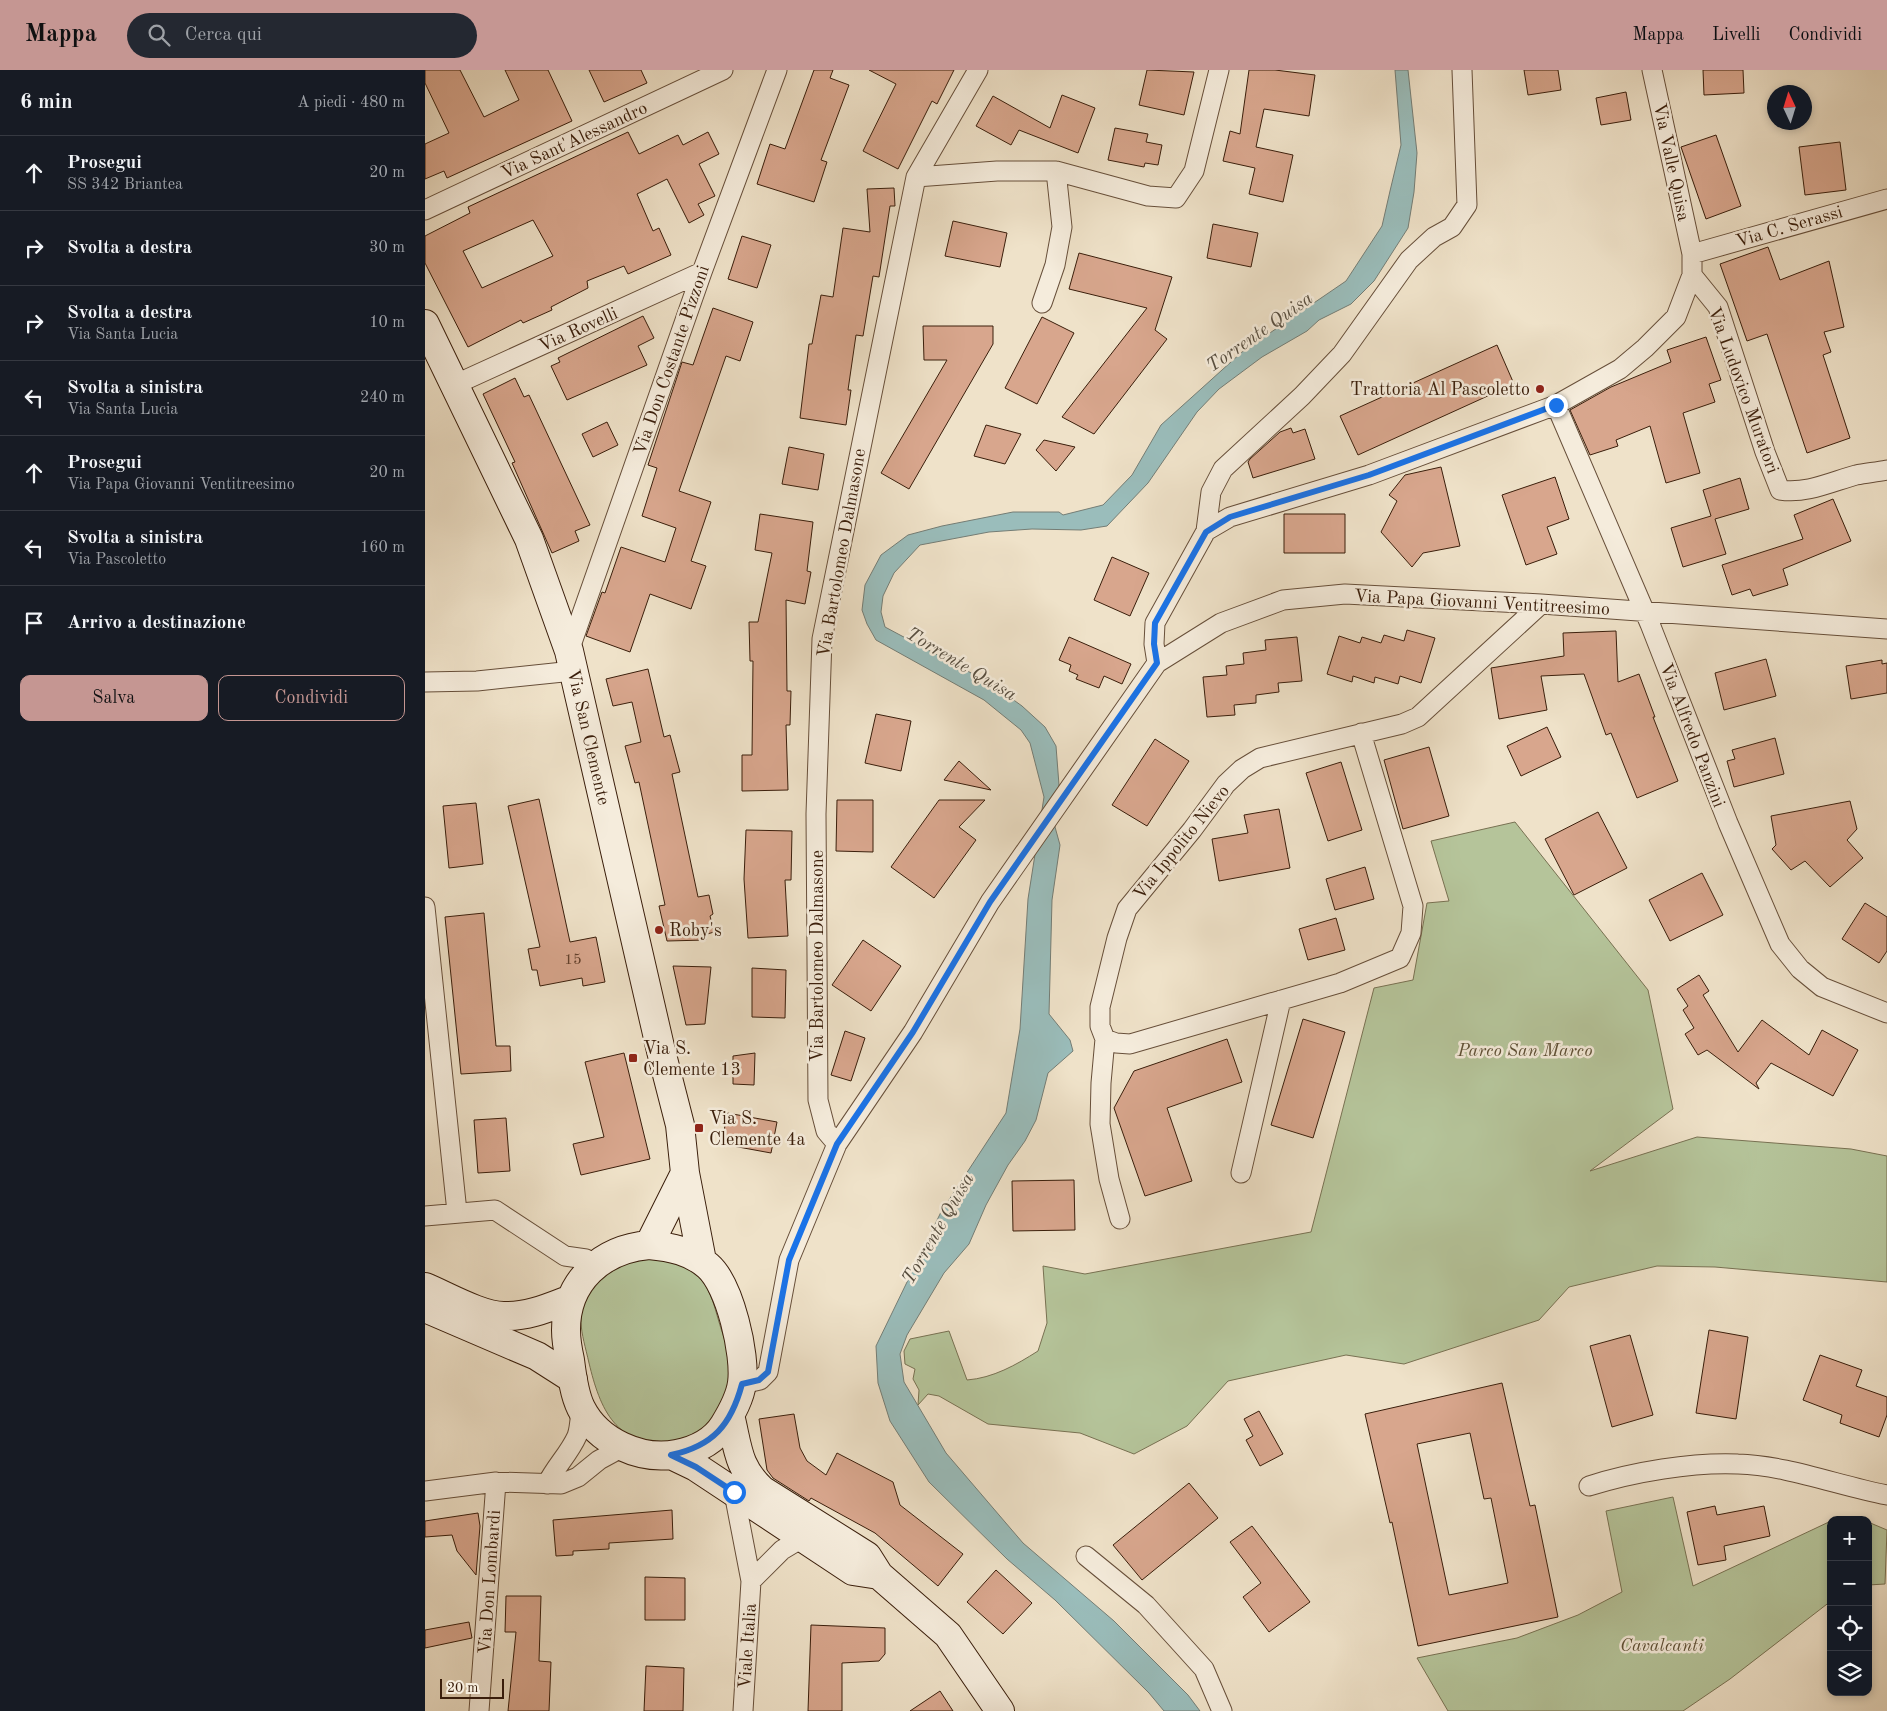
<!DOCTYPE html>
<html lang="it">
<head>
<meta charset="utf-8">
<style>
	:root { --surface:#171b24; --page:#242831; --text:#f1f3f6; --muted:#9ea1a6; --line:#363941; --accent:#c59692 }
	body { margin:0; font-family:"Old Standard TT",serif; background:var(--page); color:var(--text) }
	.controls { position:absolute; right:15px; bottom:15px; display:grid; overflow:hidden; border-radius:10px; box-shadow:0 2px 8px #0003 }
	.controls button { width:45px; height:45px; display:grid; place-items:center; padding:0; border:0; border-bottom:1px solid var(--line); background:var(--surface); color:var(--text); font:25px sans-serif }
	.compass { position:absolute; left:1342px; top:15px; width:45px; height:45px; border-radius:50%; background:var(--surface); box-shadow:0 2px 8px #0003; rotate:356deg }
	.scale { position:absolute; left:15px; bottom:12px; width:64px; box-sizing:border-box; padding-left:5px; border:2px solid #3a1e0b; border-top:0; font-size:14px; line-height:18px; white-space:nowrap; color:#3a1e0b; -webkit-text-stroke:4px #f5ecdc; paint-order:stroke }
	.stop { position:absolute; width:15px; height:15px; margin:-11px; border:4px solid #1a73e8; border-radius:50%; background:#fff }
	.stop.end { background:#1a73e8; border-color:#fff; box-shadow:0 1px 5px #0008 }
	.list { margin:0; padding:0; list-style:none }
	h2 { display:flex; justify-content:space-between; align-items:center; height:65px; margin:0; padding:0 20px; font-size:21px }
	h2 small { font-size:16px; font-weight:400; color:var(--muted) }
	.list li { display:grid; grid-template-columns:32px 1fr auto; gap:15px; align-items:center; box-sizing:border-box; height:75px; padding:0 20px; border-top:1px solid var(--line) }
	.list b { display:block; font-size:19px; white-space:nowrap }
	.list p { margin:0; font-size:16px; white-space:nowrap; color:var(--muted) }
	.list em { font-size:16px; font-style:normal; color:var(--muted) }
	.actions { display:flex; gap:10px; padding:15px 20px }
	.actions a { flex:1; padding:11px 0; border:1px solid var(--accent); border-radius:10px; text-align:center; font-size:18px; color:var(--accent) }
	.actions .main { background:var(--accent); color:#111 }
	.icon { flex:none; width:28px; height:28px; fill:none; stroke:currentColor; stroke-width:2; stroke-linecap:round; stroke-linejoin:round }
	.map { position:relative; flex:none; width:1462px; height:1641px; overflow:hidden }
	header { display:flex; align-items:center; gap:30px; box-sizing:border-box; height:70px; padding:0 25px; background:var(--accent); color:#111 }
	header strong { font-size:24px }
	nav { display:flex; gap:28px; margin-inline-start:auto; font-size:18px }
	.search { width:350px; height:45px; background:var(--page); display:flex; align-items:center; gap:12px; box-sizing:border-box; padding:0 18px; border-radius:28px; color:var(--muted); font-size:19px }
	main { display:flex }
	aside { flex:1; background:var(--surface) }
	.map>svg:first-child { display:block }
</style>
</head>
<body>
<header>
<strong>Mappa</strong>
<div class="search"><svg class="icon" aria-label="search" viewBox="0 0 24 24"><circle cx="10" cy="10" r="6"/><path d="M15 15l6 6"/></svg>Cerca qui</div>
<nav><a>Mappa</a><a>Livelli</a><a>Condividi</a></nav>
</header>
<main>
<aside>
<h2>6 min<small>A piedi · 480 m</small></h2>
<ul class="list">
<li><svg class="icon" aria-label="ahead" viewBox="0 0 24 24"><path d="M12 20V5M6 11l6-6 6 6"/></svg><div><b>Prosegui</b><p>SS 342 Briantea</p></div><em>20 m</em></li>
<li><svg class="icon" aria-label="right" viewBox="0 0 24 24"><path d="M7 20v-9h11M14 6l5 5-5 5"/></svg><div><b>Svolta a destra</b></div><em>30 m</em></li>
<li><svg class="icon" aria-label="right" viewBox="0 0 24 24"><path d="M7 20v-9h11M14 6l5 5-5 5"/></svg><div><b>Svolta a destra</b><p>Via Santa Lucia</p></div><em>10 m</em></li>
<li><svg class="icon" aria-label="left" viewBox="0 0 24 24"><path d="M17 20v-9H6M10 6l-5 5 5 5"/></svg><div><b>Svolta a sinistra</b><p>Via Santa Lucia</p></div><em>240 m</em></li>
<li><svg class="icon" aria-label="ahead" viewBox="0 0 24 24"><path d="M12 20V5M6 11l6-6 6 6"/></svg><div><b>Prosegui</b><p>Via Papa Giovanni Ventitreesimo</p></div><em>20 m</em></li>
<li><svg class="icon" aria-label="left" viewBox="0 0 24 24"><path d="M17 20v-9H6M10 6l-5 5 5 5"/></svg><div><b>Svolta a sinistra</b><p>Via Pascoletto</p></div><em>160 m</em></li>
<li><svg class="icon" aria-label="arrive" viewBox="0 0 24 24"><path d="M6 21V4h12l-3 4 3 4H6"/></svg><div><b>Arrivo a destinazione</b></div></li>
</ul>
<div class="actions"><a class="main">Salva</a><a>Condividi</a></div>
</aside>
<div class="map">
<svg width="1462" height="1641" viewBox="0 0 1462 1641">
	<rect width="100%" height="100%" fill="#efe2c9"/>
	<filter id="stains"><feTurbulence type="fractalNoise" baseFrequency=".004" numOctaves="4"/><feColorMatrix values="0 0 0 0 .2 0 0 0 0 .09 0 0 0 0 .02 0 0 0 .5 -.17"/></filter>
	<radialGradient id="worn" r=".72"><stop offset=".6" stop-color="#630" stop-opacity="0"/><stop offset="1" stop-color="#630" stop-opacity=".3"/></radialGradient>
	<!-- green -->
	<path fill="#b5c49a" stroke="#787152" d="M1090,752L1223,920L1248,1039L1165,1101L1272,1067L1426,1079L1462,1086V1212L1290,1197L1232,1196L1144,1217L1114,1250L979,1294L921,1285L803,1311L762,1356L709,1384L655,1363L563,1354L514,1326L503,1324L493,1335L494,1320L488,1309L490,1299L480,1294L479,1281L485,1269L524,1261L542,1310C568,1308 591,1295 613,1281L622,1253L618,1196L660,1204L886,1162L949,918L988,910L1002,833L1024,831L1006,771Z
		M220,1185C238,1190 258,1192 272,1205C285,1217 289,1235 294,1252C298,1266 305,1282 306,1296C307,1330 284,1369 247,1372C191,1378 175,1339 164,1293C157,1262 148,1242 169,1214C172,1211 174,1205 178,1202C188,1194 208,1190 220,1185Z
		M1248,1427L1268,1516L1406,1451V1531L1305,1609L1258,1641H1023L992,1588L1092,1568L1153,1545L1197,1522L1181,1441Z
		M1443,1452L1462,1460L1460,1514L1443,1515Z"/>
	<!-- water -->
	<path fill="#9abdbb" stroke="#747d75" d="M970,0H983L992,83L989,122L983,158L949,211L926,234L894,250L882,261L837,287L794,319L772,342L723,413L682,456L656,460L607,459L564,462L495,475L469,503L458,526L456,542L460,557L565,613L597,636L620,657L631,676L634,715L630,757L635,775L627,830L624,944L645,970L648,981L623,1003L611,1050L600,1071L583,1095L561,1135L544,1174L519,1203L482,1265L475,1284L479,1312L521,1383L598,1473L689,1551L763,1625L775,1641H739L724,1623L630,1530L582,1489L504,1412L465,1351L453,1313L451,1276L516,1142L581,1043L595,959L603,829L619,727L605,673L596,660L559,630L451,570L442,554L437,540L440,515L456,485L483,465L517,456L588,442H634L638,445L678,435L707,405L736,355L817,282L921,211L957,156L965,121L976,75Z"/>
	<!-- building -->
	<path fill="#d8a68d" stroke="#3a1e0b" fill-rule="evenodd" d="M0,0H35L59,47L94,30L80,0H123L147,51L22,108L19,101L0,109V74L24,63L0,13Z
		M164,0H216L222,13L179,32Z
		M389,0H408L405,8L424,15L396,90L402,92L389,132L332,114L345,74L360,79Z
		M444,0H529L512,34L507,31L473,99L438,81L471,14Z
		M722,0L769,2L759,45L714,35Z
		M824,0H850L890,5L884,46L839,39L831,77L868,85L858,132L824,124L830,98L798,91L805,61L815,64Z
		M1099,0H1133L1136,20L1103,25Z
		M1278,0H1318L1319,23L1279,25Z
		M1201,22L1206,50L1176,55L1171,28Z
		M637,25L670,38L653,83L594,60L586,75L551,56L568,26L625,58Z
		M690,58L723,64L721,72L737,75L733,95L720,93L719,97L683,90Z
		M203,62L214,84L253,65L258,75L283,62L294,84L274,94L290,126L273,134L279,145L264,153L242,109L212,124L228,161L234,158L246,185L203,204L199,196L162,211L163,218L126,237L127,240L98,253L96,250L43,277L0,193V166L45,143L43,137ZM108,150L128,186L57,218L38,181Z
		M1291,65L1316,136L1281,149L1256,77Z
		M1415,72L1421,120L1380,125L1374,77Z
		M469,118L470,136H465L454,207L448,206L438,266L431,265L423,320H426L421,355L375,348L384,274H387L396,225L408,227L418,158L445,162L442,119Z
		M528,151L582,163L575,197L520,186Z
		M788,154L833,163L826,197L782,188Z
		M317,166L346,175L332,218L303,209Z
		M1343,177L1355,210L1404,191L1419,257L1399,262L1406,282L1398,285L1425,368L1382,383L1342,264L1322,271L1295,194Z
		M654,183L747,207L730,260L742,269L669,364L637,347L722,238L644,219Z
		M288,238L328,252L315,291L301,286L254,421L286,432L266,491L281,496L266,539L225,524L205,582L161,566L177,522L180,523L196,477L240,492L251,458L217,446L232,398L223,395L257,292L268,295Z
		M218,246L229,268L213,276L222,295L142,330L126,296L135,292L133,288Z
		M617,247L649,263L612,334L580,318Z
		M498,256H568V274L484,419L456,403L522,290H499Z
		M1281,267L1296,310L1284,314L1290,332L1258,343L1275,403L1241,413L1225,356L1191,370L1193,376L1165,385L1145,340L1186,317L1246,292L1242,280Z
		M1072,275L1089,314L933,385L915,346Z
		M90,308L99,327L104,325L165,455L150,461L154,471L127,483L87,393L90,392L58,324Z
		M182,352L193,375L168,387L157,364Z
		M561,355L596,364L580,394L549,386Z
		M866,358L868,363L880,359L890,389L828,408L823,392L825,389L855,362Z
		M619,370L650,377L631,401L611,380Z
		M364,377L399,384L393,420L357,414Z
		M1016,397L1035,476L998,483L987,497L956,462L972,431L964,425L980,405Z
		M1130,407L1144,449L1122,457L1132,484L1101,495L1077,425Z
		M1315,408L1324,439L1290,449L1301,484L1258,497L1246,458L1286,446L1278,420Z
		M1408,429L1426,471L1358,499L1363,515L1328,526L1325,519L1307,525L1297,495L1378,469L1369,445Z
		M335,444L388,452L382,501L386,502L380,534L361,530L362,621H366L365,655H361L363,720L317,721V685H327L328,591H325L324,552H333L347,483L330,480Z
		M859,444H920V483H859Z
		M687,487L724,503L705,546L669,530Z
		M982,560L1010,568L996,613L975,606L973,614L950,607L949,613L928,606L927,612L902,604L914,566L935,573L937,567L956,573L959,565L979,571Z
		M1191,561L1193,612L1214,604L1230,647H1228L1253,711L1212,728L1186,663L1181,665L1159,604L1116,606L1122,640L1074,649L1066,598L1139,586L1138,563Z
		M644,567L706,594L697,614L679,606L674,618L651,609L653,605L644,601L646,595L634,590Z
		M872,567L877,611L853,613L854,622L831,625V633L809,635L810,645L782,647L778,607L802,605L801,596L819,594L818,583L841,580L840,570Z
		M1341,589L1351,626L1299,640L1290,603Z
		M1457,590V594L1462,593V623L1426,629L1421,596Z
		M223,599L239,667L245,665L255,702L247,704L273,827L284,825L288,844L285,846L289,862L279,865L281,870L242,871L234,836L240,835L214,712L210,713L200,676L216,672L207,632L188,636L181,609Z
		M451,644L486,651L476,701L440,693Z
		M1122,657L1136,687L1096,706L1082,676Z
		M1350,668L1359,704L1309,717L1302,691L1310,689L1307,680Z
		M730,669L764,691L722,756L687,735Z
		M1004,677L1024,746L978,759L959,690Z
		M534,691L566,720L519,710Z
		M916,692L937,760L903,771L881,703Z
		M114,729L145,872L171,867L180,912L158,916L157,908L115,916L112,900H107L103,879L115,877L83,736Z
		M412,730H448V782L411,781Z
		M514,730H560L534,757L551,770L509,828L466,797Z
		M1425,731L1432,759L1422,770L1438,788L1405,817L1380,791L1366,800L1347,779L1351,775L1346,746Z
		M51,733L58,794L24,798L18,736Z
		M854,739L865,798L794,811L787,769L823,763L819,745Z
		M1173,742L1202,798L1149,825L1120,769Z
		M321,760L367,761L366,810H360L363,866L323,868L319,809Z
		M940,797L949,829L910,840L901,809Z
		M1277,803L1298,845L1245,871L1224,830Z
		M1440,833L1462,847V881L1454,893L1417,869Z
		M59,843L71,976H85L86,1001L36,1004L20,847Z
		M911,848L920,880L883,890L874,859Z
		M438,870L476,896L446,941L407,915Z
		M248,896L286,897L280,954L261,955Z
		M327,898L361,900L360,948L327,947Z
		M1274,905L1284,921L1278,925L1313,982L1337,950L1384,985L1397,960L1433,980L1408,1026L1346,993L1331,1013L1334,1019L1282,980L1273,985L1260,964L1269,958L1258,940L1263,936L1252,919Z
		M878,949L920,962L888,1068L846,1055Z
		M420,961L440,968L426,1011L406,1005Z
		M802,969L817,1012L742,1038L767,1111L720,1126L689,1038L709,1001Z
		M199,983L225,1089L156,1105L148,1074L179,1067L160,992Z
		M330,983L329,1015L308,1014V986Z
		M302,1043L352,1052L346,1083L297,1074Z
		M81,1048L85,1101L53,1103L49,1050Z
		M649,1110L650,1160L588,1161L587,1111Z
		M1284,1260L1323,1267L1311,1349L1271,1343Z
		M1205,1265L1228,1345L1187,1357L1165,1276Z
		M1395,1285L1437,1300L1431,1316L1462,1327V1345L1454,1367L1415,1353L1417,1345L1378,1330Z
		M1077,1313L1105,1436L1110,1435L1133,1547L993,1576L967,1452L965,1453L940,1344ZM1045,1363L1059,1429L1066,1428L1083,1513L1024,1525L992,1374Z
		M834,1341L858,1384L835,1396L821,1370L828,1366L819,1349Z
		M369,1344L375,1378L382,1391L401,1405L412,1383L468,1412L475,1435L538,1484L513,1516L450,1463L386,1428L384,1431L348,1408L342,1400L334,1349Z
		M764,1413L793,1448L717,1510L688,1475Z
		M1290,1436L1292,1445L1339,1436L1345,1466L1299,1476L1301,1490L1273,1495L1262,1442Z
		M247,1440L248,1469L184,1473V1479L148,1481V1485L131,1486L128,1450Z
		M53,1443L55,1456L51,1505L32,1481L27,1465L0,1467V1451Z
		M827,1456L885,1532L844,1562L818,1527L836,1513L805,1472Z
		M571,1500L607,1533L578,1564L542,1532Z
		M220,1507L260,1508V1550H220Z
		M81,1526H116L114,1591L126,1592L124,1641H83L91,1562H80Z
		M44,1552L47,1568L0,1578V1560Z
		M386,1555L460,1558V1584L454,1591L417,1593V1641H383Z
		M221,1596L259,1598L258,1641H219Z
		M515,1621L528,1641H485Z"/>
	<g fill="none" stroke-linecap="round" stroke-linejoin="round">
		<defs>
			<path id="street" d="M491,107L572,101H631L723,126L751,128L769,101L794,0
				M0,140L298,0
				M1267,184L1462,129
				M1267,205L1293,237L1340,382L1355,420C1382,424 1406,412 1431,405C1441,403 1452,402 1462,400
				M617,233L630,195L637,157L631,101
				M29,315L277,202
				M1131,335L1225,554L1303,753L1355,874L1375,899L1397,917L1462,943
				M781,461L786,422L798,399L877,326L917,284L984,190L1009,167L1027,157L1042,135L1037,0
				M144,581L277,202L352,0
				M732,593L729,574L730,553L781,461L805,447L944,405L1131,335L1195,299L1220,278L1251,247L1267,205V184L1227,0
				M0,612L52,611L148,601
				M0,837L32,1142
				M680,969L691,973L705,974L915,913L975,888L986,863L988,836L936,663
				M412,1074L401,1061L393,1030L391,744L397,569L491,107L553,0
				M816,1103L856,930
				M0,1146L70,1140L140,1186L161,1189L170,1194
				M695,1149L684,1109L675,1054L676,1013L680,969L675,956V937L692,868L702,839L767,760L801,714L817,699L835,688L977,654L993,647L1116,534
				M317,1314L335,1310L343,1302L364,1190L412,1074L488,962L565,832L732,593L796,553L858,530L920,524L1116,534L1462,559
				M122,1414C130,1397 144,1384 152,1366C155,1358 155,1347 156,1339
				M1164,1416C1208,1402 1267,1392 1313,1394C1360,1395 1415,1416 1462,1425
				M0,1421L71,1412L136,1414L153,1407L174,1390L198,1377
				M309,1423L326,1511L318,1641
				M661,1486L721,1535L779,1599L797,1641
				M326,1511L357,1480L377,1468
				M54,1641L71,1412"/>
			<path id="secondary" d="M0,254L104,469L144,581L236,981L255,1055L260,1103L277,1191
				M224,1175C246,1177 266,1181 283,1196C305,1215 321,1285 317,1313C315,1328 307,1342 299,1355C289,1371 271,1380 252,1384C216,1391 173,1372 156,1338C149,1324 147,1306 145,1290C143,1281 141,1270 141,1260C141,1211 177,1179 224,1175Z
				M224,1175L260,1103
				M0,1217C22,1226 56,1246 79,1246C103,1247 125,1237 146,1229
				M0,1238L112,1286L148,1309
				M305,1345C313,1377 312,1397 337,1420L442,1486L454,1505L523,1565L575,1641
				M246,1385L271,1397L428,1501L454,1505"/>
		</defs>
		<!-- street casing -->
		<use href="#street" stroke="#674f3a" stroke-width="21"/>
		<!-- secondary casing -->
		<use href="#secondary" stroke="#3a1e0b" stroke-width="30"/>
		<!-- street -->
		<use href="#street" stroke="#f5ecdc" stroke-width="19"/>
		<!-- secondary -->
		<use href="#secondary" stroke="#f5ecdc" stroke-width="28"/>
	</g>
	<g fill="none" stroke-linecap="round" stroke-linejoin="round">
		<!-- route -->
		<path stroke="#1a73e8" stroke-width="6" d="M309,1422L271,1397L246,1385C288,1376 306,1355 317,1314L334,1310L343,1302L364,1190L412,1074L488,962L565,832L732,593L729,574L730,553L781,462L805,447L944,405L1131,335"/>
	</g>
	<!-- markers -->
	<g fill="#8f2418" stroke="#f5ecdc" stroke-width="2">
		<circle cx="1115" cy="319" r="5"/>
		<circle cx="234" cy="860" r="5"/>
		<rect x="203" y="983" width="10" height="10" rx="2.5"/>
		<rect x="269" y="1053" width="10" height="10" rx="2.5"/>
	</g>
	<g text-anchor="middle" stroke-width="5" stroke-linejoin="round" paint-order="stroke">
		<!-- number labels -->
		<g font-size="15" fill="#62402c">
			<text x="148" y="894">15</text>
		</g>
		<!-- street labels -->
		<g font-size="18" fill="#3a1e0b" stroke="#f5ecdc">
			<text transform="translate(149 70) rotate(-25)" y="6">Via Sant'Alessandro</text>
			<text transform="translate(1247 92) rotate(78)" y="6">Via Valle Quisa</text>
			<text transform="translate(1364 156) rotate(-16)" y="6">Via C. Serassi</text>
			<text transform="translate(153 259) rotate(-24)" y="6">Via Rovelli</text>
			<text transform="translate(246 290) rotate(-71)" y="6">Via Don Costante Pizzoni</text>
			<text transform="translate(1319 320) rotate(70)" y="6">Via Ludovico Muratori</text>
			<text transform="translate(416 483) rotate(-80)" y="6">Via Bartolomeo Dalmasone</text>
			<text transform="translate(1057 532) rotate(3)" y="6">Via Papa Giovanni Ventitreesimo</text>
			<text transform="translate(1268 665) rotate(69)" y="6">Via Alfredo Panzini</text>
			<text transform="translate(164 667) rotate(77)" y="6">Via San Clemente</text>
			<text transform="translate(756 772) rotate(-51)" y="6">Via Ippolito Nievo</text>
			<text transform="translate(392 886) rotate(-90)" y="6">Via Bartolomeo Dalmasone</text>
			<text transform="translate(64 1512) rotate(-86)" y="6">Via Don Lombardi</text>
			<text transform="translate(322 1576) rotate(-86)" y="6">Viale Italia</text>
		</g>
		<!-- poi labels -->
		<g font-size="18" fill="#3a1e0b" stroke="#f5ecdc" text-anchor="start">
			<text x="1105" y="325" text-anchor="end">Trattoria Al Pascoletto</text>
			<text x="244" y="866">Roby's</text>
			<text x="218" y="984">Via S.<tspan x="218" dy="21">Clemente 13</tspan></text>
			<text x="284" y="1054">Via S.<tspan x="284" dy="21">Clemente 4a</tspan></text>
		</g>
		<!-- park labels -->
		<g font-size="18" font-style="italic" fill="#5f5036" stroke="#f5ecdc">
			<text x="1100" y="986">Parco San Marco</text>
			<text x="1237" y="1581">Cavalcanti</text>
		</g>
		<!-- water labels -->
		<g font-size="19" font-style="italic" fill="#574e40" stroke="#f5ecdc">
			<text transform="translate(834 261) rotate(-35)" y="7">Torrente Quisa</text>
			<text transform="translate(537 593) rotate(31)" y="7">Torrente Quisa</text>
			<text transform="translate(512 1158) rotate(-60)" y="7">Torrente Quisa</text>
		</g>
	</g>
	<rect width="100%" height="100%" filter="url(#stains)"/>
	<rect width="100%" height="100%" fill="url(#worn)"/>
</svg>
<div class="controls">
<button>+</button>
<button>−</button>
<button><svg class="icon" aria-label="locate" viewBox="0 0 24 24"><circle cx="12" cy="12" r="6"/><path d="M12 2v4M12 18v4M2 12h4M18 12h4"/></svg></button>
<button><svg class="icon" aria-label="layers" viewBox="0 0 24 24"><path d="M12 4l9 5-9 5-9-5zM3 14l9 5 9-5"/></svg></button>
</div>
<svg class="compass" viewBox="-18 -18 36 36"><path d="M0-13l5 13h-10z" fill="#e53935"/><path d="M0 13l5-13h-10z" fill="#9ea1a6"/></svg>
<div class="scale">20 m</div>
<div class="stop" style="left:309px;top:1422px"></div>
<div class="stop end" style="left:1131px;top:335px"></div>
</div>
</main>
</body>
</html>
